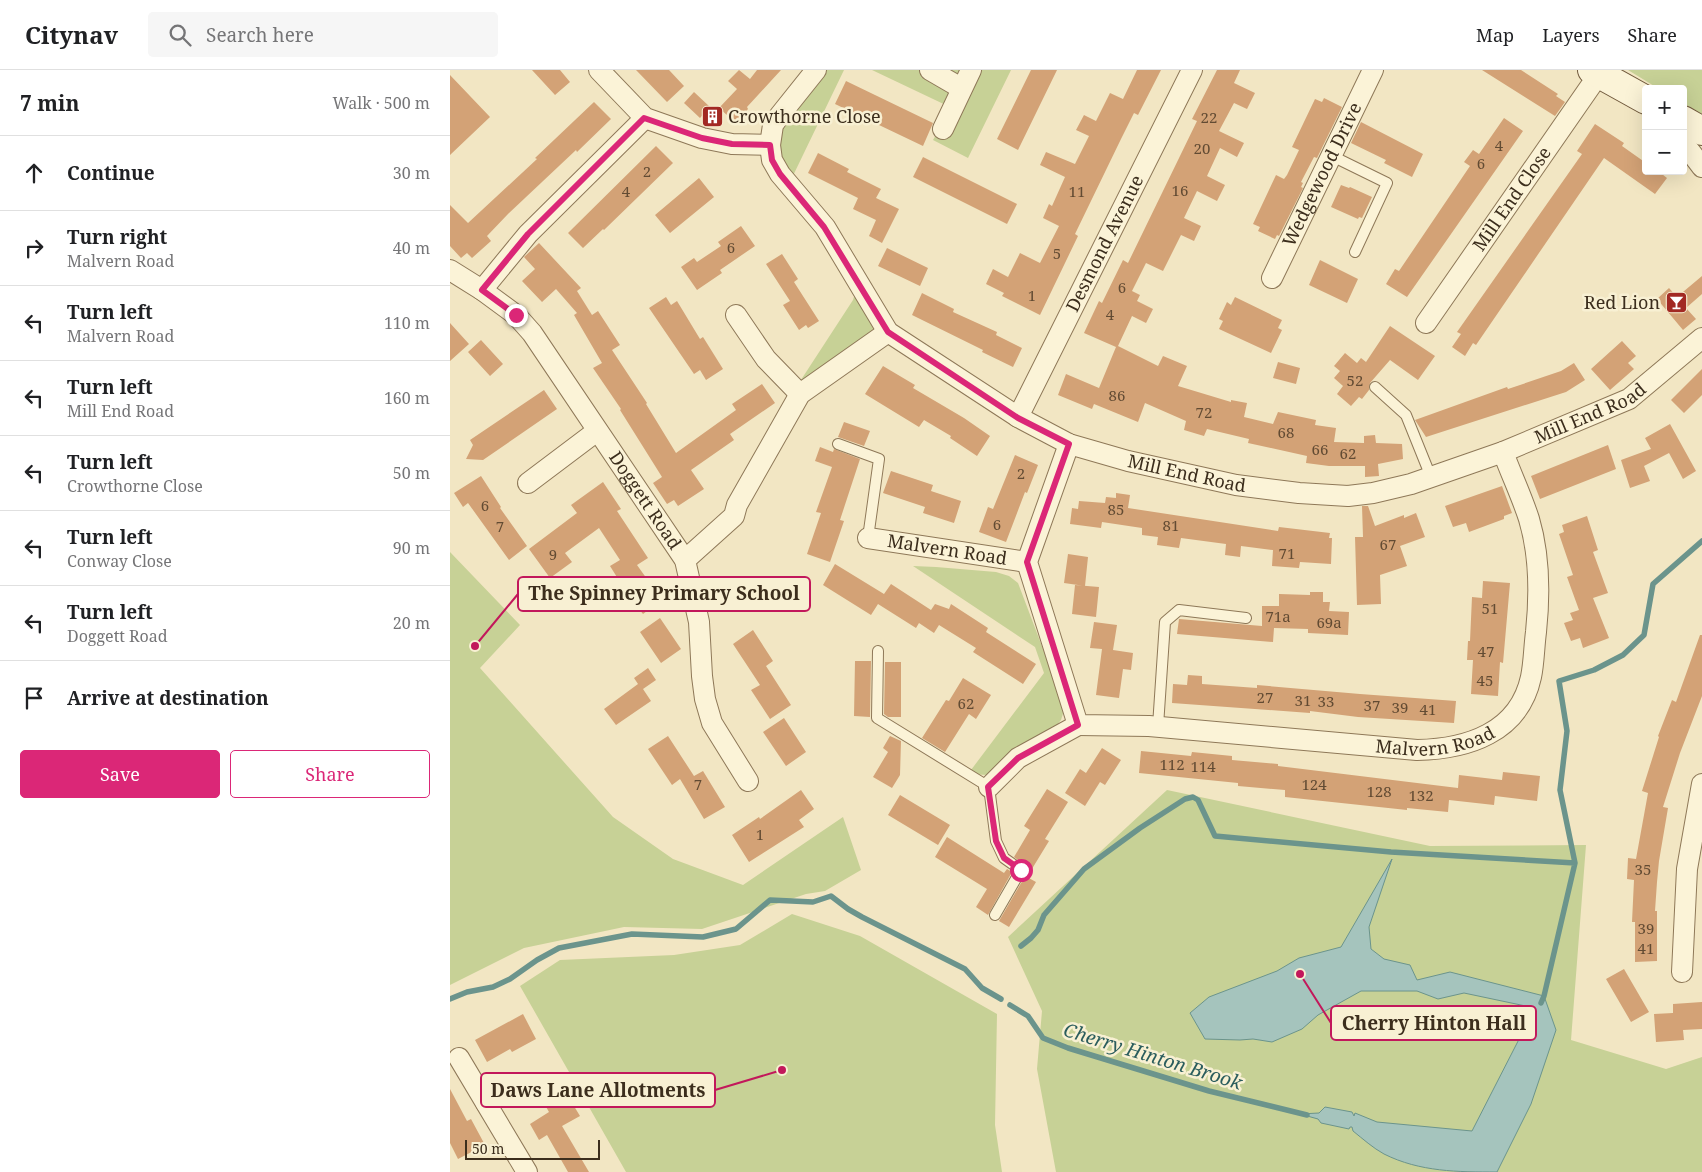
<!DOCTYPE html>
<html lang="en">
<head>
<meta charset="utf-8">
<style>
	:root { --surface:#fff; --page:#f6f6f6; --text:#202124; --muted:#757577; --line:#e0e0e0; --accent:#db2777 }
	body { margin:0; font-family:"Noto Serif",serif; background:var(--page); color:var(--text) }
	.controls { position:absolute; right:15px; top:15px; display:grid; overflow:hidden; border-radius:5px; box-shadow:0 5px 20px #0002 }
	.controls button { width:45px; height:45px; display:grid; place-items:center; padding:0; border:0; border-bottom:1px solid var(--line); background:var(--surface); color:var(--text); font:25px sans-serif }
	.scale { position:absolute; left:15px; bottom:12px; width:135px; box-sizing:border-box; padding-left:5px; border:2px solid #3c2e1d; border-top:0; font-size:14px; line-height:18px; white-space:nowrap; color:#3c2e1d; -webkit-text-stroke:4px #f8f0d3; paint-order:stroke }
	.stop { position:absolute; width:15px; height:15px; margin:-11px; border:4px solid #db2777; border-radius:50%; background:#fff }
	.stop.end { background:#db2777; border-color:#fff; box-shadow:0 1px 5px #0008 }
	.list { margin:0; padding:0; list-style:none }
	h2 { display:flex; justify-content:space-between; align-items:center; height:65px; margin:0; padding:0 20px; font-size:21px }
	h2 small { font-size:16px; font-weight:400; color:var(--muted) }
	.list li { display:grid; grid-template-columns:32px 1fr auto; gap:15px; align-items:center; box-sizing:border-box; height:75px; padding:0 20px; border-top:1px solid var(--line) }
	.list b { display:block; font-size:19px; white-space:nowrap }
	.list p { margin:0; font-size:16px; white-space:nowrap; color:var(--muted) }
	.list em { font-size:16px; font-style:normal; color:var(--muted) }
	.actions { display:flex; gap:10px; padding:15px 20px }
	.actions a { flex:1; padding:11px 0; border:1px solid var(--accent); border-radius:5px; text-align:center; font-size:18px; color:var(--accent) }
	.actions .main { background:var(--accent); color:#fff }
	.icon { flex:none; width:28px; height:28px; fill:none; stroke:currentColor; stroke-width:2; stroke-linecap:round; stroke-linejoin:round }
	.map { position:relative; flex:none; width:1252px; height:1102px; overflow:hidden }
	header { display:flex; align-items:center; gap:30px; box-sizing:border-box; height:70px; padding:0 25px; background:var(--surface); border-bottom:1px solid var(--line) }
	header strong { font-size:24px }
	nav { display:flex; gap:28px; margin-inline-start:auto; font-size:18px }
	.search { width:350px; height:45px; background:var(--page); display:flex; align-items:center; gap:12px; box-sizing:border-box; padding:0 18px; border-radius:5px; color:var(--muted); font-size:19px }
	main { display:flex }
	aside { flex:1; background:var(--surface) }
	.map>svg:first-child { display:block }
</style>
</head>
<body>
<header>
<strong>Citynav</strong>
<div class="search"><svg class="icon" aria-label="search" viewBox="0 0 24 24"><circle cx="10" cy="10" r="6"/><path d="M15 15l6 6"/></svg>Search here</div>
<nav><a>Map</a><a>Layers</a><a>Share</a></nav>
</header>
<main>
<aside>
<h2>7 min<small>Walk · 500 m</small></h2>
<ul class="list">
<li><svg class="icon" aria-label="ahead" viewBox="0 0 24 24"><path d="M12 20V5M6 11l6-6 6 6"/></svg><div><b>Continue</b></div><em>30 m</em></li>
<li><svg class="icon" aria-label="right" viewBox="0 0 24 24"><path d="M7 20v-9h11M14 6l5 5-5 5"/></svg><div><b>Turn right</b><p>Malvern Road</p></div><em>40 m</em></li>
<li><svg class="icon" aria-label="left" viewBox="0 0 24 24"><path d="M17 20v-9H6M10 6l-5 5 5 5"/></svg><div><b>Turn left</b><p>Malvern Road</p></div><em>110 m</em></li>
<li><svg class="icon" aria-label="left" viewBox="0 0 24 24"><path d="M17 20v-9H6M10 6l-5 5 5 5"/></svg><div><b>Turn left</b><p>Mill End Road</p></div><em>160 m</em></li>
<li><svg class="icon" aria-label="left" viewBox="0 0 24 24"><path d="M17 20v-9H6M10 6l-5 5 5 5"/></svg><div><b>Turn left</b><p>Crowthorne Close</p></div><em>50 m</em></li>
<li><svg class="icon" aria-label="left" viewBox="0 0 24 24"><path d="M17 20v-9H6M10 6l-5 5 5 5"/></svg><div><b>Turn left</b><p>Conway Close</p></div><em>90 m</em></li>
<li><svg class="icon" aria-label="left" viewBox="0 0 24 24"><path d="M17 20v-9H6M10 6l-5 5 5 5"/></svg><div><b>Turn left</b><p>Doggett Road</p></div><em>20 m</em></li>
<li><svg class="icon" aria-label="arrive" viewBox="0 0 24 24"><path d="M6 21V4h12l-3 4 3 4H6"/></svg><div><b>Arrive at destination</b></div></li>
</ul>
<div class="actions"><a class="main">Save</a><a>Share</a></div>
</aside>
<div class="map">
<svg width="1252" height="1102" viewBox="0 0 1252 1102">
	<rect width="100%" height="100%" fill="#f2e6c3"/>
	<!-- green -->
	<path fill="#c7d196" d="M371,0H394L339,114L320,77Z
		M422,0H561L518,88L483,70L502,38Z
		M1178,0H1252V44L1233,33V19H1209Z
		M407,217L432,260L347,316L403,230Z
		M0,482L70,555L30,598L163,747L223,789L293,815L393,747L411,800L375,821L356,824L252,859L174,857L74,878L0,915Z
		M463,496L486,497L546,502L559,506L568,513L615,637L611,650L603,660L538,705L518,704L594,603L585,577Z
		M717,720L980,776L1136,775L1121,970L1216,999L1252,987V1102H606L587,999L592,941L558,867Z
		M342,844L410,866L547,944L545,1055L552,1102H176L70,916L110,890L224,885L290,875Z"/>
	<!-- water -->
	<path fill="#a5c4bd" stroke="#6b948c" d="M942,789L919,857L921,879L934,889L960,895L967,910L1000,902L1094,926L1106,960L1081,1034L1047,1102C1008,1102 970,1102 934,1084C923,1078 913,1069 903,1061L902,1057H900L899,1059L871,1053L868,1049L850,1044L869,1043L875,1037L902,1042L904,1046L905,1043L927,1052L1022,1061L1085,938L1014,923L988,929L967,921H911L868,945L852,959L822,972L803,969L790,970L755,969L740,943L759,927L827,901L849,888L891,877Z"/>
	<g fill="none" stroke-linecap="round" stroke-linejoin="round">
		<!-- stream -->
		<path stroke="#6b948c" stroke-width="5.5" d="M571,876L581,868L588,860L594,845L634,799L690,758L735,729L743,727L748,730L765,766L941,782L1125,793
			M0,929L17,922L43,917L60,909L87,890L109,878L182,864L253,867L286,859L320,830L363,832L381,826L398,839L412,847L515,899L532,918L551,929
			M1091,933L1094,926L1125,793L1110,720L1117,661L1109,611L1144,600L1173,585L1194,565L1203,514L1252,471
			M560,935L578,946L593,968L618,978L759,1021L857,1045"/>
	</g>
	<!-- building -->
	<path fill="#d3a276" d="M82,0H110L120,12L105,25Z
		M186,0H219L234,16L217,32Z
		M289,0L300,9L307,0H331L297,37L298,39L286,53L269,38L287,19L278,11Z
		M581,0H607L568,80L547,69Z
		M687,0H711L688,45L684,43L671,69L625,164L628,166L590,245L552,226L554,223L536,214L543,199L558,207L570,183L590,193L609,156L593,148L599,134L602,136L615,107L590,95L596,82L625,94L639,66L626,60L634,45L646,51L660,23L673,29Z
		M767,0H790L784,13L805,23L797,39L784,33L769,61L794,73L787,87L770,78L757,106L775,115L767,131L747,121L734,148L751,156L744,171L731,165L713,201L696,193L682,221L690,225L687,231L703,239L696,253L682,246L668,276L708,296L713,286L737,296L728,316L781,332V330L797,333L794,347L823,354L828,342L866,350L865,355L886,358L884,372L914,373V366L925,365L926,373L952,374L953,389L928,394L929,406L915,407V396H879L856,393L857,386L798,373L799,369L757,359L754,366L734,360L736,351L695,333L688,352L644,334L642,339L608,325L616,304L649,318L666,277L634,263L649,231L652,233L673,190L678,193L747,51L742,49Z
		M1032,0H1071L1108,24L1106,26L1115,32L1105,46Z
		M0,5L40,47L0,85Z
		M396,11L483,53L473,76L385,34Z
		M244,22L260,37L250,48L234,33Z
		M874,28L892,37L867,88L864,87L851,112L853,113L851,117L853,118L829,166L827,165L825,169L808,161L810,157L803,154L826,105L834,109L837,105L849,80L842,77L865,29L872,32Z
		M144,32L161,49L127,82L126,80L58,144L37,166L41,171L22,188L17,183L11,188L0,176V135L18,153L87,89L85,88Z
		M1054,48L1073,61L957,227L936,214L945,199L949,201L1020,96L1014,92L1023,80L1029,84Z
		M911,52L973,84L962,107L934,93L936,90L901,73Z
		M1145,54L1174,73L1172,76L1196,93V101H1208L1217,108L1205,124L1154,88L1026,275L1023,273L1015,286L1002,277L1011,264L1007,262L1132,84L1127,81Z
		M206,76L223,93L154,160L153,159L133,178L118,163Z
		M368,83L399,99L397,102L431,119L426,128L449,139L432,173L419,166L426,150L403,139L408,128L358,103Z
		M473,87L567,134L557,154L463,107Z
		M249,108L264,127L220,163L205,145Z
		M891,115L899,118L900,117L922,127L912,148L909,147L908,149L881,137Z
		M291,156L305,176L270,200L272,203L247,220L231,197L244,188L247,192L271,176L268,172Z
		M89,173L131,218L127,221L142,245L148,241L170,275L162,280L197,333L196,334L226,383L286,340L282,334L312,314L325,333L280,364L284,370L241,400L254,419L228,436L224,430L217,434L203,413L212,407L170,340L171,339L143,298L152,293L124,245L127,243L106,219L92,232L72,211L85,199L74,187Z
		M437,178L478,198L470,216L428,196Z
		M332,184L348,209L344,212L369,251L358,258L356,255L349,260L333,235L340,231L316,194Z
		M870,190L908,209L897,233L859,215Z
		M1252,206V224L1236,238L1246,249L1233,260L1207,229L1219,218L1227,227Z
		M472,223L504,239L503,242L547,262L546,265L572,278L563,297L532,282L533,280L462,245Z
		M216,227L221,235L227,231L250,269L253,267L273,299L256,310L250,300L244,304L199,238Z
		M785,227L832,250L828,258L832,260L821,283L769,259L773,251L769,249L777,232L781,235Z
		M0,253L19,274L0,291Z
		M940,256L985,286L968,310L940,290L920,313L919,320L912,329L909,327L901,336L887,324L893,316L884,308L890,301L884,296L895,283L907,293L911,288L916,292Z
		M31,270L53,294L40,306L18,282Z
		M1172,271L1186,286L1178,293L1184,299L1160,320L1141,299Z
		M828,292L850,298L846,314L823,308Z
		M1124,293L1135,310L1116,322L976,367L965,350L1057,317L1058,319L1111,301Z
		M433,296L465,315L463,318L514,348L540,366L527,386L500,368L501,366L474,350L469,357L415,324Z
		M1252,299V325L1234,343L1221,330Z
		M94,320L107,339L33,390L16,389L23,375L20,370Z
		M394,352L420,361L414,376L388,367Z
		M1220,354L1246,401L1233,409L1219,383L1194,396L1200,411L1180,418L1171,390L1201,379L1195,368Z
		M1158,375L1166,399L1090,429L1081,406Z
		M370,377L383,382L384,379L410,389L390,450L394,451L380,492L357,484L371,443L366,442L382,397L365,391Z
		M565,385L588,395L577,423L575,422L556,472L529,462L538,437L543,439Z
		M441,401L483,415L481,421L511,431L504,453L473,443L475,437L433,423Z
		M31,406L51,437L50,438L77,476L59,490L18,433L13,437L4,423Z
		M153,412L171,439L167,441L198,488L187,495L212,530L193,544L184,533L173,540L165,528L175,520L160,496L170,490L149,458L115,483L122,492L100,508L79,479L127,443L121,435Z
		M1052,416L1062,443L1054,446V449L1019,462L1016,453L1003,457L995,436Z
		M666,423L680,425L678,438L828,461L829,457L880,463L879,468H882L881,494L850,492L849,498L822,496L823,480L791,476L790,487L775,485L776,474L731,468L729,478L707,475L708,467L692,465V458L652,452L651,458L620,454L622,438L628,439L629,431L655,433L656,427L666,428Z
		M912,436H918L925,456L954,445V448L966,443L975,467L950,476L957,496L930,505L931,534L907,535L905,467H913Z
		M1137,446L1148,480L1143,482L1158,523L1143,528L1159,568L1133,578L1130,568L1121,571L1114,553L1123,550L1120,543L1129,540L1117,507L1123,505L1109,464L1114,462L1112,455Z
		M618,484L638,487L635,516L614,513Z
		M385,494L434,524L441,514L481,540L485,534L499,539L501,534L538,558L536,562L586,594L573,614L523,582L526,578L489,555L484,563L469,553L466,558L428,534L421,545L373,515Z
		M1033,511L1060,513L1053,593L1050,592L1048,626L1021,624L1023,590H1017L1018,571H1020L1022,527L1032,528Z
		M625,515L649,517L646,547L622,544Z
		M860,522H873V532H880L879,541L899,542L898,565L858,563V559L824,558L823,572L727,564L729,549L812,556V536H829V524L860,525Z
		M210,548L231,579L211,593L190,562Z
		M644,552L667,555L663,580L683,583L681,600L673,599L669,628L646,625L652,579L640,578Z
		M303,560L323,591L316,596L341,635L320,649L301,620L310,615L283,574Z
		M1250,565H1252V626L1230,683L1213,737L1218,738L1209,791L1207,812L1205,841H1207V891L1185,892V852H1182L1184,810L1177,809L1178,788L1186,789L1198,723L1192,721L1209,667L1208,666L1222,630L1226,632Z
		M405,591H421L420,647L404,646Z
		M435,592H451V647H438L434,644Z
		M198,598L206,610L193,619L201,631L166,655L154,639L188,614L184,608Z
		M738,605L752,606V614L807,618V615L910,624L1006,631L1004,653L908,647L860,641V643L722,633L723,614L737,615Z
		M513,608L541,625L526,649L519,644L495,682L472,668L496,630L499,631Z
		M334,648L356,682L336,696L313,662Z
		M218,666L244,706L253,701L275,737L254,749L230,709L222,715L198,679Z
		M440,666L451,671L450,705L442,718L423,707L438,682L433,678Z
		M652,678L671,690L655,715L650,712L635,736L615,723L630,699L636,703Z
		M691,681L741,686L742,682L782,686V690L828,694V696L1008,718L1009,705L1052,710L1053,702L1090,706L1087,731L1045,726L1044,735L999,730L998,742L957,738V740L835,727V720L788,716V713L689,703Z
		M597,719L618,732L595,769L599,771L577,807L586,812L559,857L549,851L578,801L575,795L564,787L580,760L574,756Z
		M351,720L364,739L349,750L354,757L299,792L282,765L309,747L310,749Z
		M450,725L500,755L488,775L438,745Z
		M497,767L554,803L557,799L562,802L538,845L526,837L537,819L485,787Z
		M1174,899L1199,942L1181,952L1156,909Z
		M1252,932V959L1233,960L1234,970L1206,972L1204,944L1223,943V934Z
		M73,944L86,969L62,982L60,979L37,992L25,970Z
		M0,1019L17,1051L21,1049L35,1075L8,1089L0,1073Z
		M116,1023L130,1046L112,1056L139,1102H118L97,1065L89,1070L80,1054L99,1042L95,1035Z"/>
	<g fill="none" stroke-linecap="round" stroke-linejoin="round">
		<defs>
			<path id="lane" d="M882,86L937,113L905,182
				M925,317L956,345L981,407
				M388,374L429,389L418,468
				M428,581L427,648L539,717L546,771L554,788L571,800L545,845
				M708,656L715,552L729,540L796,548"/>
			<g id="street">
				<path d="M149,0L195,48L252,68L282,74L320,75"/>
				<path id="s1" d="M366,0L330,45L323,55L320,75L322,90L330,104L375,157L438,262L568,347L619,374L678,391L786,415L849,423L898,426L923,423L961,414L1053,382L1179,329L1252,268"/>
				<path d="M480,0L511,18"/>
				<path d="M493,59L521,0"/>
				<path d="M1233,72L1252,97"/>
				<path id="s2" d="M0,200L32,220L66,245L82,263L235,490L249,552L252,606L255,629L262,653L298,711"/>
				<path id="s3" d="M822,208L923,0"/>
				<path d="M32,220L78,164L195,48"/>
				<path d="M286,245L316,289L350,324"/>
				<path id="s4" d="M976,253L1149,4"/>
				<path id="s5" d="M568,347L742,0"/>
				<path id="s6" d="M619,374L577,492L628,655L699,656L967,680C1017,679 1069,663 1081,607C1084,593 1084,577 1086,562C1090,524 1090,486 1079,449C1072,427 1061,404 1053,382"/>
				<path d="M78,413L147,361"/>
				<path id="s7" d="M418,468L577,492"/>
				<path d="M235,490L284,446L287,435L350,324L438,262"/>
				<path d="M539,717L568,688L628,655"/>
				<path d="M1232,902L1237,799L1252,714"/>
				<path d="M9,988L77,1102"/>
				<path d="M36,1033L75,1015"/>
			</g>
			<path id="secondary" d="M1142,0L1196,30
				M1233,50L1252,61"/>
		</defs>
		<!-- lane casing -->
		<use href="#lane" stroke="#8e7858" stroke-width="12"/>
		<!-- street casing -->
		<use href="#street" stroke="#8e7858" stroke-width="22"/>
		<!-- secondary casing -->
		<use href="#secondary" stroke="#70583b" stroke-width="30"/>
		<!-- lane -->
		<use href="#lane" stroke="#fbf3d7" stroke-width="10"/>
		<!-- street -->
		<use href="#street" stroke="#fbf3d7" stroke-width="20"/>
		<!-- secondary -->
		<use href="#secondary" stroke="#fbf3d7" stroke-width="28"/>
	</g>
	<g fill="none" stroke-linecap="round" stroke-linejoin="round">
		<!-- route -->
		<path stroke="#db2777" stroke-width="6" d="M66,245L32,220L78,164L194,48L252,68L282,74L320,75L322,90L330,104L374,157L438,262L568,348L619,374L577,492L628,655L568,688L538,717L546,771L554,788L571,800"/>
	</g>
	<!-- icons -->
	<defs>
		<symbol id="building-square" viewBox="-11 -11 22 22"><rect x="-9" y="-9" width="18" height="18" rx="4" fill="#a22923" stroke="#f8f0d3"/><path d="M-4-6H4V6H1V3H-1V6H-4ZM-2.5-4.3h1.7v1.8h-1.7ZM.8-4.3h1.7v1.8H.8ZM-2.5-1h1.7V.8h-1.7ZM.8-1h1.7V.8H.8Z" fill="#fff"/></symbol>
		<symbol id="bar-square" viewBox="-11 -11 22 22"><rect x="-9" y="-9" width="18" height="18" rx="4" fill="#a22923" stroke="#f8f0d3"/><path d="M-6-5H6L.8 .8V4.5H3.5V6h-7V4.5H-.8V.8Z" fill="#fff"/></symbol>
	</defs>
	<g fill-rule="evenodd">
		<use href="#building-square" x="250" y="34" width="25" height="25"/>
		<use href="#bar-square" x="1214" y="220" width="25" height="25"/>
	</g>
	<g text-anchor="middle" stroke-width="5" stroke-linejoin="round" paint-order="stroke">
		<!-- number labels -->
		<g font-size="15" fill="#624b33">
			<text x="759" y="53">22</text>
			<text x="1049" y="81">4</text>
			<text x="752" y="84">20</text>
			<text x="1031" y="99">6</text>
			<text x="197" y="107">2</text>
			<text x="730" y="126">16</text>
			<text x="176" y="127">4</text>
			<text x="627" y="127">11</text>
			<text x="281" y="183">6</text>
			<text x="607" y="189">5</text>
			<text x="672" y="223">6</text>
			<text x="582" y="231">1</text>
			<text x="660" y="250">4</text>
			<text x="905" y="316">52</text>
			<text x="667" y="331">86</text>
			<text x="754" y="348">72</text>
			<text x="836" y="368">68</text>
			<text x="870" y="385">66</text>
			<text x="898" y="389">62</text>
			<text x="571" y="409">2</text>
			<text x="35" y="441">6</text>
			<text x="666" y="445">85</text>
			<text x="547" y="460">6</text>
			<text x="721" y="461">81</text>
			<text x="50" y="462">7</text>
			<text x="938" y="480">67</text>
			<text x="837" y="489">71</text>
			<text x="103" y="490">9</text>
			<text x="1040" y="544">51</text>
			<text x="828" y="552">71a</text>
			<text x="879" y="558">69a</text>
			<text x="1036" y="587">47</text>
			<text x="1035" y="616">45</text>
			<text x="815" y="633">27</text>
			<text x="853" y="636">31</text>
			<text x="876" y="637">33</text>
			<text x="516" y="639">62</text>
			<text x="922" y="641">37</text>
			<text x="950" y="643">39</text>
			<text x="978" y="645">41</text>
			<text x="722" y="700">112</text>
			<text x="753" y="702">114</text>
			<text x="248" y="720">7</text>
			<text x="864" y="720">124</text>
			<text x="929" y="727">128</text>
			<text x="971" y="731">132</text>
			<text x="310" y="770">1</text>
			<text x="1193" y="805">35</text>
			<text x="1196" y="864">39</text>
			<text x="1196" y="884">41</text>
		</g>
		<!-- poi labels -->
		<g font-size="18" fill="#3c2e1d" stroke="#f8f0d3" text-anchor="start">
			<text x="278" y="53">Crowthorne Close</text>
			<text x="1210" y="239" text-anchor="end">Red Lion</text>
		</g>
		<!-- street labels -->
		<g font-size="18" fill="#3c2e1d" stroke="#f8f0d3">
			<text dy="6" stroke="none"><textPath href="#s3" startOffset="115">Wedgewood Drive</textPath></text>
			<text dy="6" stroke="none"><textPath href="#s4" startOffset="151">Mill End Close</textPath></text>
			<text dy="6" stroke="none"><textPath href="#s5" startOffset="194">Desmond Avenue</textPath></text>
			<text dy="6" stroke="none"><textPath href="#s1" startOffset="1068">Mill End Road</textPath></text>
			<text dy="6" stroke="none"><textPath href="#s1" startOffset="648">Mill End Road</textPath></text>
			<text dy="6" stroke="none"><textPath href="#s2" startOffset="306">Doggett Road</textPath></text>
			<text dy="6" stroke="none"><textPath href="#s7" startOffset="80">Malvern Road</textPath></text>
			<text dy="6" stroke="none"><textPath href="#s6" startOffset="655">Malvern Road</textPath></text>
		</g>
		<!-- water labels -->
		<g font-size="19" font-style="italic" fill="#2b5d5d" stroke="#f8f0d3">
			<text transform="translate(703 986) rotate(17)" y="7">Cherry Hinton Brook</text>
		</g>
	</g>
	<!-- callouts -->
	<path fill="none" stroke="#c2185b" stroke-width="2" d="M25 576L68 524M850 904L881 953M332 1000L265 1020"/>
	<g fill="#c2185b" stroke="#f8f0d3" stroke-width="2">
		<circle cx="25" cy="576" r="5"/>
		<circle cx="850" cy="904" r="5"/>
		<circle cx="332" cy="1000" r="5"/>
	</g>
	<g fill="#f8f0d3" stroke="#c2185b" stroke-width="2">
		<rect x="68" y="507" width="292" height="34" rx="5"/>
		<rect x="881" y="936" width="205" height="34" rx="5"/>
		<rect x="31" y="1003" width="234" height="34" rx="5"/>
	</g>
	<g font-size="19" text-anchor="middle" font-weight="bold" fill="#3c2e1d">
		<text x="214" y="530">The Spinney Primary School</text>
		<text x="984" y="960">Cherry Hinton Hall</text>
		<text x="148" y="1027">Daws Lane Allotments</text>
	</g>
</svg>
<div class="controls">
<button>+</button>
<button>−</button>
</div>
<div class="scale">50 m</div>
<div class="stop" style="left:571px;top:800px"></div>
<div class="stop end" style="left:66px;top:245px"></div>
</div>
</main>
</body>
</html>
